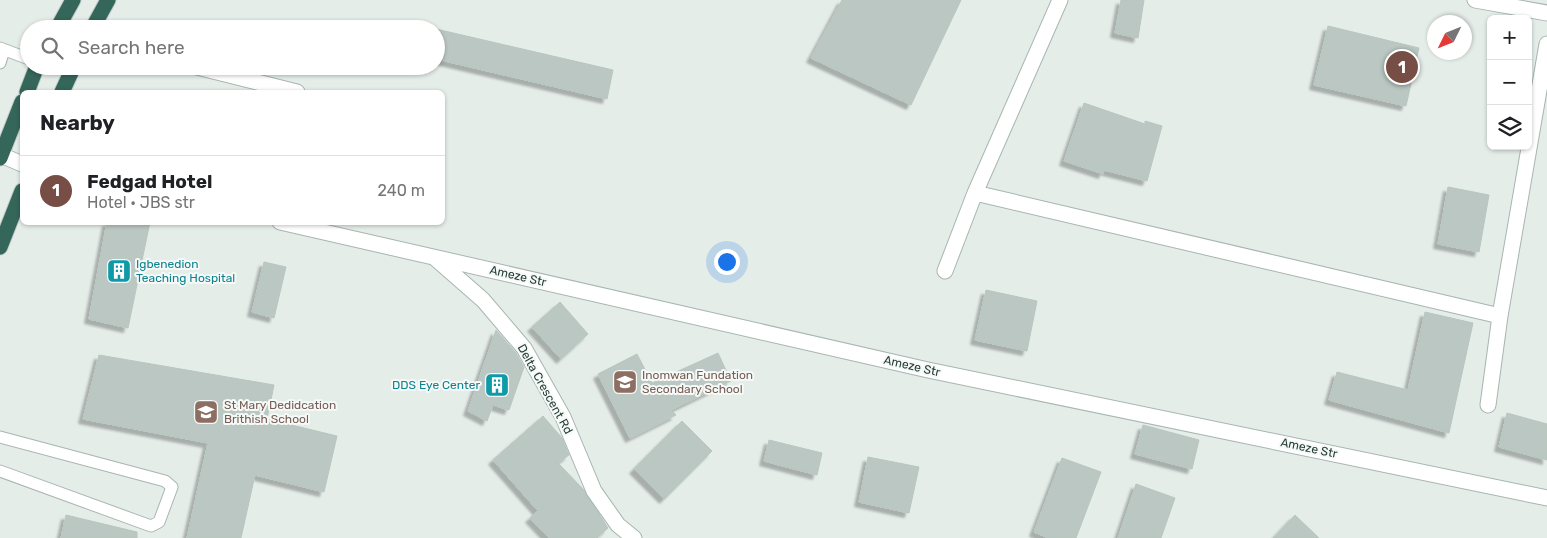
<!DOCTYPE html>
<html lang="en">
<head>
<meta charset="utf-8">
<style>
	:root { --surface:#fff; --page:#f2f2f2; --text:#202124; --muted:#757577; --line:#e0e0e0; --accent:#774e45 }
	body { margin:0; font-family:Rubik,sans-serif; background:var(--page); color:var(--text) }
	.controls { position:absolute; right:15px; top:15px; display:grid; overflow:hidden; border-radius:8px; box-shadow:0 1px 4px #0004 }
	.controls button { width:45px; height:45px; display:grid; place-items:center; padding:0; border:0; border-bottom:1px solid var(--line); background:var(--surface); color:var(--text); font:25px sans-serif }
	.compass { position:absolute; left:1427px; top:15px; width:45px; height:45px; border-radius:50%; background:var(--surface); box-shadow:0 1px 4px #0004; rotate:227deg }
	.you { position:absolute; left:726px; top:261px; width:18px; height:18px; margin:-12px; border:4px solid #fff; border-radius:50%; background:#1a73e8; box-shadow:0 0 0 8px #1a73e833 }
	.badge { display:grid; place-items:center; width:32px; height:32px; border-radius:50%; background:var(--accent); color:#fff; font-size:16px; font-weight:700 }
	.pin { position:absolute; translate:-50% -50%; border:2px solid #fff; box-shadow:0 1px 5px #0006 }
	.list { margin:0; padding:0; list-style:none }
	h2 { display:flex; justify-content:space-between; align-items:center; height:65px; margin:0; padding:0 20px; font-size:21px }
	h2 small { font-size:16px; font-weight:400; color:var(--muted) }
	.list li { display:grid; grid-template-columns:32px 1fr auto; gap:15px; align-items:center; box-sizing:border-box; height:70px; padding:0 20px; border-top:1px solid var(--line) }
	.list b { display:block; font-size:19px; white-space:nowrap }
	.list p { margin:0; font-size:16px; white-space:nowrap; color:var(--muted) }
	.list em { font-size:16px; font-style:normal; color:var(--muted) }
	.icon { flex:none; width:28px; height:28px; fill:none; stroke:currentColor; stroke-width:2; stroke-linecap:round; stroke-linejoin:round }
	.map { position:relative; flex:none; width:1547px; height:538px; overflow:hidden }
	.search { position:absolute; background:var(--surface); box-shadow:0 1px 4px #0004; left:20px; top:20px; width:425px; height:55px; display:flex; align-items:center; gap:12px; box-sizing:border-box; padding:0 18px; border-radius:28px; color:var(--muted); font-size:19px }
	.panel { position:absolute; background:var(--surface); box-shadow:0 1px 4px #0004; left:20px; top:90px; width:425px; height:135px; border-radius:8px }
	.map>svg:first-child { display:block }
</style>
</head>
<body>
<div class="map">
<svg width="1547" height="538" viewBox="0 0 1547 538">
	<defs>
		<filter id="shadow"><feDropShadow dx="-4.5" dy="4.5" stdDeviation="1" flood-color="#0004"/></filter>
	</defs>
	<rect width="100%" height="100%" fill="#e5ede9"/>
	<!-- building -->
	<path fill="#bbc7c2" stroke="#b8c6c0" filter="url(#shadow)" d="M842,0H961L911,105L811,58Z
		M1121,0H1144L1138,38L1115,33Z
		M1328,26L1419,48L1406,106L1314,85Z
		M436,29L613,70L607,99L436,59Z
		M1084,103L1145,124V121L1162,126L1147,181L1104,170L1103,174L1064,161Z
		M1448,187L1489,195L1479,252L1438,244Z
		M107,222H150L128,328L89,319Z
		M264,262L286,267L274,318L252,312Z
		M986,290L1037,301L1027,351L975,340Z
		M560,302L588,334L561,359L532,327Z
		M1425,312L1473,323L1449,433L1329,400L1337,372L1408,390Z
		M496,330L516,353L524,367L509,410L493,405L487,421L468,411Z
		M718,353L731,381L671,410L676,415L630,438L598,374L637,354L652,383Z
		M99,355L274,385L267,419L337,436L324,492L255,475L241,538H187L208,443L83,419Z
		M1507,413L1547,424V460L1499,447Z
		M543,416L562,438L569,455L558,463L584,490L608,528L597,538H549L530,518L538,511L493,460Z
		M682,421L712,451L664,499L634,469Z
		M1143,425L1199,440L1192,469L1135,454Z
		M769,440L822,453L817,475L764,461Z
		M868,457L919,467L909,513L859,502Z
		M1062,458L1101,472L1076,538H1049L1034,532Z
		M1136,484L1175,498L1161,538H1118Z
		M66,515L137,532V538H61Z
		M1295,515L1319,538H1273Z"/>
	<g fill="none" stroke-linecap="round" stroke-linejoin="round">
		<defs>
			<path id="lane" d="M0,48L29,59
				M0,63L4,50
				M0,437L165,481L172,487L159,522L151,526L0,471"/>
			<path id="street" d="M1475,0L1547,13
				M193,66L297,92
				M1,155L22,164
				M975,193L1500,316
				M280,222L928,370L1547,498
				M435,258L483,300L524,348L563,417L594,491L618,525L634,538
				M945,271L975,193L1060,0
				M1488,405L1500,316L1547,44"/>
			<path id="highway" d="M57,29L73,0
				M92,29L108,0
				M27,92L37,66
				M62,92L74,66
				M0,158L22,102
				M0,247L22,191"/>
		</defs>
		<!-- lane casing -->
		<use href="#lane" stroke="#a8b5b0" stroke-width="13"/>
		<!-- street casing -->
		<use href="#street" stroke="#a8b5b0" stroke-width="17"/>
		<!-- highway casing -->
		<use href="#highway" stroke="#c2c9c7" stroke-width="17"/>
		<!-- lane -->
		<use href="#lane" stroke="#fff" stroke-width="11"/>
		<!-- street -->
		<use href="#street" stroke="#fff" stroke-width="15"/>
		<!-- highway -->
		<use href="#highway" stroke="#35665a" stroke-width="15"/>
	</g>
	<!-- icons -->
	<defs>
		<symbol id="building-square" viewBox="-11 -11 22 22"><rect x="-9" y="-9" width="18" height="18" rx="4" fill="#0f9aa8" stroke="#f5f9f7"/><path d="M-4-6H4V6H1V3H-1V6H-4ZM-2.5-4.3h1.7v1.8h-1.7ZM.8-4.3h1.7v1.8H.8ZM-2.5-1h1.7V.8h-1.7ZM.8-1h1.7V.8H.8Z" fill="#fff"/></symbol>
		<symbol id="school-square" viewBox="-11 -11 22 22"><rect x="-9" y="-9" width="18" height="18" rx="4" fill="#8d6e63" stroke="#f5f9f7"/><path d="M0-5L7-2L0 1L-7-2ZM-4 1L0 2.5L4 1V4Q0 6-4 4Z" fill="#fff"/></symbol>
	</defs>
	<g fill-rule="evenodd">
		<use href="#building-square" x="105" y="257" width="28" height="28"/>
		<use href="#school-square" x="611" y="368" width="28" height="28"/>
		<use href="#building-square" x="483" y="371" width="28" height="28"/>
		<use href="#school-square" x="192" y="398" width="28" height="28"/>
	</g>
	<g text-anchor="middle" stroke-width="4" stroke-linejoin="round" paint-order="stroke">
		<!-- culture labels -->
		<g font-size="12" fill="#0d838f" stroke="#f5f9f7" text-anchor="start">
			<text x="136" y="268">Igbenedion<tspan x="136" dy="14">Teaching Hospital</tspan></text>
			<text x="480" y="389" text-anchor="end">DDS Eye Center</text>
		</g>
		<!-- street labels -->
		<g font-size="12" fill="#263d36" stroke="#f5f9f7">
			<text transform="translate(518 276) rotate(13)" y="4">Ameze Str</text>
			<text transform="translate(912 366) rotate(13)" y="4">Ameze Str</text>
			<text transform="translate(545 389) rotate(61)" y="4">Delta Crescent Rd</text>
			<text transform="translate(1309 448) rotate(12)" y="4">Ameze Str</text>
		</g>
		<!-- education labels -->
		<g font-size="12" fill="#785e54" stroke="#f5f9f7" text-anchor="start">
			<text x="642" y="379">Inomwan Fundation<tspan x="642" dy="14">Secondary School</tspan></text>
			<text x="224" y="409">St Mary Dedidcation<tspan x="224" dy="14">Brithish School</tspan></text>
		</g>
	</g>
</svg>
<div class="controls">
<button>+</button>
<button>−</button>
<button><svg class="icon" aria-label="layers" viewBox="0 0 24 24"><path d="M12 4l9 5-9 5-9-5zM3 14l9 5 9-5"/></svg></button>
</div>
<svg class="compass" viewBox="-18 -18 36 36"><path d="M0-13l5 13h-10z" fill="#e53935"/><path d="M0 13l5-13h-10z" fill="#757577"/></svg>
<div class="you"></div>
<div class="pin badge" style="left:1402px;top:67px">1</div>
<div class="search"><svg class="icon" aria-label="search" viewBox="0 0 24 24"><circle cx="10" cy="10" r="6"/><path d="M15 15l6 6"/></svg>Search here</div>
<section class="panel">
<h2>Nearby<small></small></h2>
<ul class="list">
<li><span class="badge">1</span><div><b>Fedgad Hotel</b><p>Hotel · JBS str</p></div><em>240 m</em></li>
</ul>
</section>
</div>
</body>
</html>
